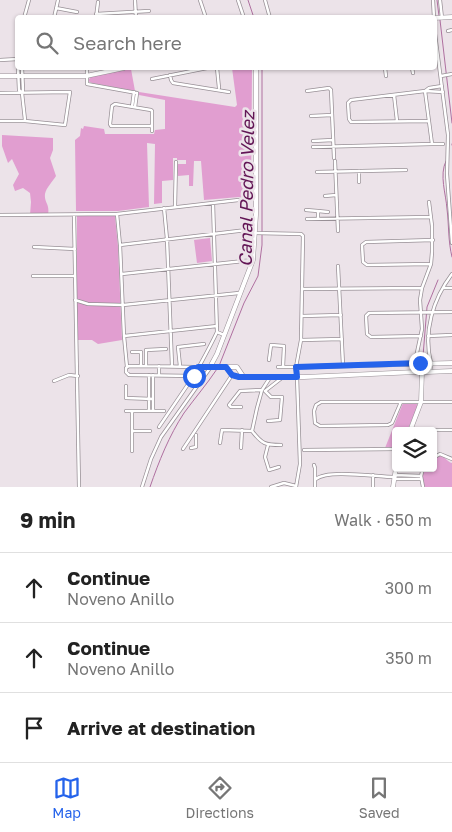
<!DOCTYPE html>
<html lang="en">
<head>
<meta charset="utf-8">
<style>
	:root { --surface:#fff; --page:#f6f6f6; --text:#222; --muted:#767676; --line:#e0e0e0; --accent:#2563eb }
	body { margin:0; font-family:"Golos Text",sans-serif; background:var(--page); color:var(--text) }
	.controls { position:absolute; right:15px; bottom:15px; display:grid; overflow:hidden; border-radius:5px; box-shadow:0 1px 4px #0004 }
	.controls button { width:45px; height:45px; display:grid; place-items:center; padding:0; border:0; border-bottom:1px solid var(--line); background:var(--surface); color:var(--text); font:25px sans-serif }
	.stop { position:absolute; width:15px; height:15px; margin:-11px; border:4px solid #2563eb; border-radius:50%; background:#fff }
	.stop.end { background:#2563eb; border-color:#fff; box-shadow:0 1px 5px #0008 }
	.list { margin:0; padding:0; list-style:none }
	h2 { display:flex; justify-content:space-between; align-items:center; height:65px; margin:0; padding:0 20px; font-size:21px }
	h2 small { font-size:16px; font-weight:400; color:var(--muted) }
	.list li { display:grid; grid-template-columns:32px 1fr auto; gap:15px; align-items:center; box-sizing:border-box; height:70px; padding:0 20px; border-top:1px solid var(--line) }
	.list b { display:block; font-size:19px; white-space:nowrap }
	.list p { margin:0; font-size:16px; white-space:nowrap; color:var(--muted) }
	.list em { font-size:16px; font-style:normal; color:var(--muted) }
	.icon { flex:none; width:28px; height:28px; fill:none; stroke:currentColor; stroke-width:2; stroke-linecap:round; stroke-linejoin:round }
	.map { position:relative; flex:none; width:452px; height:487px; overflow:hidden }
	.search { position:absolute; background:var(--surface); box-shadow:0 1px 4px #0004; left:15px; right:15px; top:15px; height:55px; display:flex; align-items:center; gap:12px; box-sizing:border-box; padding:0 18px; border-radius:5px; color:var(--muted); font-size:19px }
	.sheet { height:275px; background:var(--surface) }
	nav { display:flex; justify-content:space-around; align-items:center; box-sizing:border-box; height:70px; border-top:1px solid var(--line); background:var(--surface); font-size:14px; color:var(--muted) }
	nav a { display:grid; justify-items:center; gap:2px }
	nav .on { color:var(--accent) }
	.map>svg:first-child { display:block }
</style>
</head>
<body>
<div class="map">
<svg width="452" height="487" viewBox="0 0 452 487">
	<rect width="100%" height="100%" fill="#ece3e9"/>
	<!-- green -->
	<path fill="#e1a1d1" d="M210,238L212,261L197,263L194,240Z
		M403,403H416L418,406L407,431H396V448H385Z
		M440,455C446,457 447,462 452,463V487H424L422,476L424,468H433V460Z"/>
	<!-- forest -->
	<path fill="#e19ed0" d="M232,68H252L251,196L204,200L201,161H194L193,186H189V175L178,176L177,164H186V160H177V158H173V180L162,181V203L154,204L155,144L147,143L149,207L118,211H76L75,140L80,136L81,128L83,129L84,126L104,129L105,134H154L155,130L165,129V100L139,95V92L235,107L237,105Z
		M131,69L135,91L92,83L88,81L91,76Z
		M2,135L53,138V150L50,158L56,176C53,181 46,188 45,194C44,203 50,203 48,215H30L31,202L30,193L23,188L15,191L13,185L19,174L12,159L8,163L2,146Z
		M77,216H115L118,246L122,340L98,344L92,340H77Z"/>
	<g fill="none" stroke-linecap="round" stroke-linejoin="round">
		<!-- stream -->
		<path stroke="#af70a0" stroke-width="1" d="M248,0L254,18
			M437,0L439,16
			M440,20L452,123
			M452,145V144
			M446,161C439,175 446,194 447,209C449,225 448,241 452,257
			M219,366L244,303L258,276L262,245V68
			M423,370V356L427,307L438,280
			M150,487C159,461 169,436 184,413C195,398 207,384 217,369"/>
		<defs>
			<path id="street" d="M135,0L136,18
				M200,0L206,18
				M238,0L244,18
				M265,0L270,18
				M433,0L434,18
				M440,0L442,18
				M56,8L77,12
				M96,14L149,11
				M24,18L29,0
				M54,18L58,0
				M96,18L98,2
				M434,26L448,135L447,174L452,243
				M448,31L452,30
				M0,60L18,59
				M18,68L19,90L22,93L25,120
				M87,68V84L137,93L135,107
				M217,68L219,88
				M385,68L386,76
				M412,68L413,73
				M170,75L171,80L173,83L229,92
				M441,76L452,74
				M152,79L207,68
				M307,91L329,88L331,90L334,158
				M425,91L429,88L442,86
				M0,93L70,92L65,125L25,121H0
				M22,93L23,90L22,68
				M394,95L397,121
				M132,107L134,92
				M311,116L332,115
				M429,121L351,122L349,119L348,103L351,100L425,91L443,92
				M152,131V111L151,110L115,104L112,106L110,124L111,126H152
				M313,141L333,140
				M432,144H443
				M313,147L432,144L425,91
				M335,161L338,231
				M359,171V182
				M317,172L406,170
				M325,196L336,195
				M213,203L217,332L224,335
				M175,206L176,162
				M164,208L167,239L172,366
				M306,210L318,211
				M0,215L117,214
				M74,215L79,487
				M307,219L431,217
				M318,219V211L328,212
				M255,233L301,234L303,236L301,340L296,367H278
				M120,245L255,229
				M34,247L75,249
				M430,264L367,265L363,262L362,245L366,242L433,240
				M338,266L343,365
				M122,274L253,260
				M33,276H75
				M443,288H452
				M302,289L422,288
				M75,300L88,304L123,305L239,293
				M302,316L341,315
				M124,336L217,326
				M421,336L371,337L367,334L366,316L369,313L452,312
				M428,336L452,335
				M301,340L342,339
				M132,352H141V366
				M269,360L271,345L284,346L283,367
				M415,362L422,329L420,300L422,288L431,264L432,252V226L429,202
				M431,363C423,332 433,299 452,274
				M146,366V350L166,349
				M180,366L178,347L204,344
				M127,367L124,336L120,245L117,214L256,198
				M210,367C183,367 156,366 129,366L126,368V372L129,375L194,376C202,361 210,347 217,332
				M159,375V366
				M271,376L262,390L257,408L252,431C262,444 265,445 281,445
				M54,381L69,375L78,376
				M126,386V398L153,399
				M265,391L271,397H282L280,420L268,421
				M265,391L283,377
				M401,402L392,423L388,425L320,426L315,423L314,411L316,405L321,402H452
				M241,407H231L229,405L240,391L262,390
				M126,411H164
				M149,411V375
				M153,411V375
				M159,427L193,377
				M410,430H452
				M132,431H150
				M220,443L222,430L252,431
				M268,445L265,457L269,470L279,467
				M191,448L196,447V435
				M241,448L242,430
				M183,449L232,375
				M304,450L396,449
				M132,451V411
				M433,458L440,454L452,459
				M314,465L315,468V487
				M395,475L421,476
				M316,479C328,469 377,477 394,477
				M394,479H421
				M142,487L151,459L161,437L210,368
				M271,487L284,483L296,486
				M296,487L300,464L297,377
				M373,487V475
				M423,487L421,476L423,468"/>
			<path id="secondary" d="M434,18L452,17
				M0,76H86L124,68
				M415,363L416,372H427L430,368L431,363
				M210,367L217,354L253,260L256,215V68
				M210,367H237L243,376
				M226,367L232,375L239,377H304L416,372
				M427,372L452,371
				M297,377L296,367L452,363
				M410,431L421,402L422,372
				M393,487L396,468"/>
		</defs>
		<!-- street casing -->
		<use href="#street" stroke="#989096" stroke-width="4"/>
		<!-- secondary casing -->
		<use href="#secondary" stroke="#989096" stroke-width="5"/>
		<!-- street -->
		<use href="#street" stroke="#fff" stroke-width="2.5"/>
		<!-- secondary -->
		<use href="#secondary" stroke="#fff" stroke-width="4"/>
	</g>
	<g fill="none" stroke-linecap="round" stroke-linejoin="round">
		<!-- route -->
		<path stroke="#2563eb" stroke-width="6" d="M194,376L198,367H226L232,375L239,377H297L296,367L420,363"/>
	</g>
	<g text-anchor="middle" stroke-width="5" stroke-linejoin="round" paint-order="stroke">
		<!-- water labels -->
		<g font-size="18" font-style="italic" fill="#621555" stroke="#ece3e9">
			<text transform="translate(247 189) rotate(-89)" y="6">Canal Pedro Velez</text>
		</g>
	</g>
</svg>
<div class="controls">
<button><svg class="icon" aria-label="layers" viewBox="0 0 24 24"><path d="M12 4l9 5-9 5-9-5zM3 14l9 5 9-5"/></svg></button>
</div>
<div class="stop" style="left:194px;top:376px"></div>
<div class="stop end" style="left:420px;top:363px"></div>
<div class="search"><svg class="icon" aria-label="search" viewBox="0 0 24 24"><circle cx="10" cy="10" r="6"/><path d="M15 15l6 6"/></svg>Search here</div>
</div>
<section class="sheet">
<h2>9 min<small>Walk · 650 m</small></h2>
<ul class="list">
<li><svg class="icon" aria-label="ahead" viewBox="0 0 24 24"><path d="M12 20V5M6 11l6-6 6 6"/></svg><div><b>Continue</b><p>Noveno Anillo</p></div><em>300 m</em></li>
<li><svg class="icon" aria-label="ahead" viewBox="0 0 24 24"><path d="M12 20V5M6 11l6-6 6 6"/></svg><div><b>Continue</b><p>Noveno Anillo</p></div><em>350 m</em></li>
<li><svg class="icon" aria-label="arrive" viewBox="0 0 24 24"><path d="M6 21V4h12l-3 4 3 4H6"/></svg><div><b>Arrive at destination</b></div></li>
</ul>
</section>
<nav>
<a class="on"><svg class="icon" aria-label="map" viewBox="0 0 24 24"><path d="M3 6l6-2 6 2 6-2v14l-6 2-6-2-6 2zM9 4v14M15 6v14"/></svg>Map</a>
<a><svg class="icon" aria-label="directions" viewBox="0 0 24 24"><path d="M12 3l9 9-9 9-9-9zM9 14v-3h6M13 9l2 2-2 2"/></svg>Directions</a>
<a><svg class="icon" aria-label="saved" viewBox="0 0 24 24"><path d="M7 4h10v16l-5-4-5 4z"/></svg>Saved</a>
</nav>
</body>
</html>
